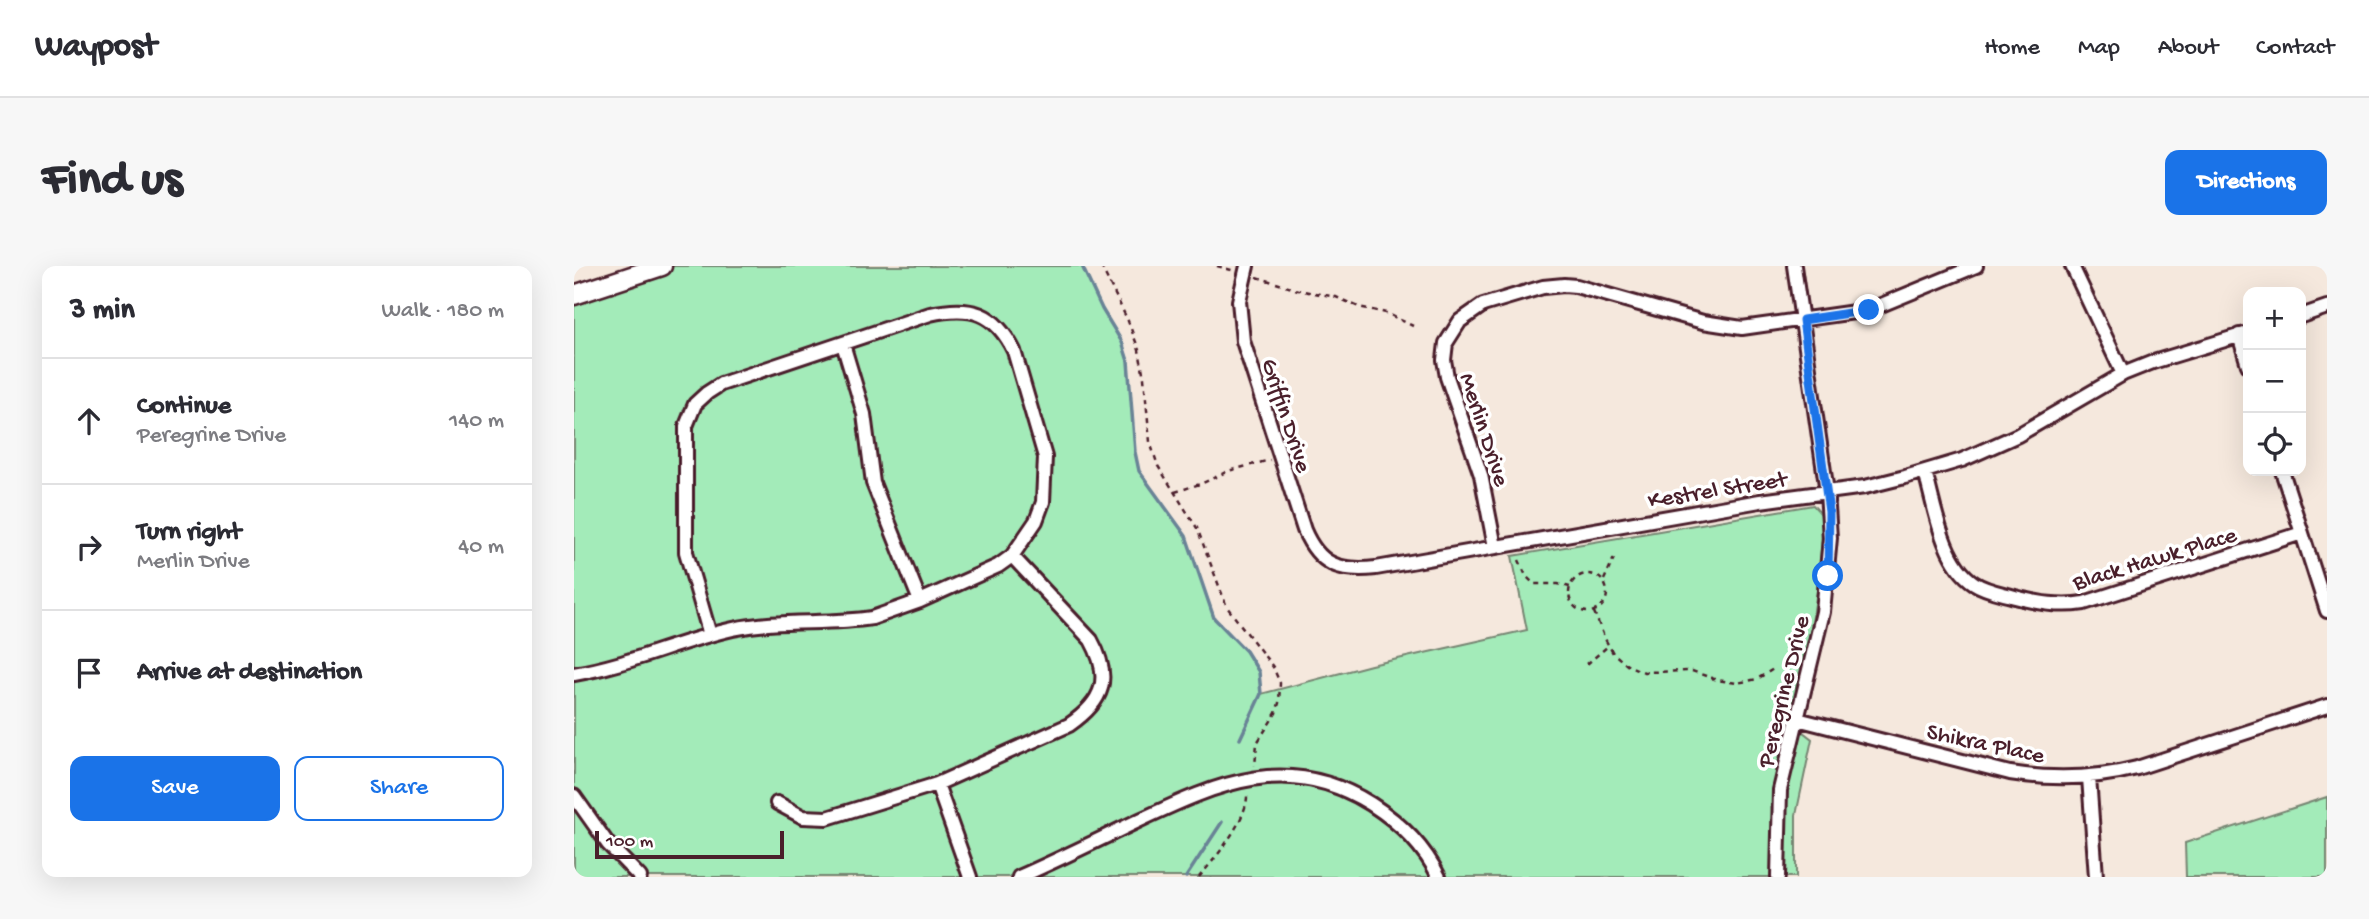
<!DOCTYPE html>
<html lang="en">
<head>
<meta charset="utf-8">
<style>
	:root { --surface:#fff; --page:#f7f7f7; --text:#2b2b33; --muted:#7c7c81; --line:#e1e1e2; --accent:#1a73e8 }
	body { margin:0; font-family:"Gochi Hand",sans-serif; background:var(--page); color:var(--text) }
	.controls { position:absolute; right:21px; top:21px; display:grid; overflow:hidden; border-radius:14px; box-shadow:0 7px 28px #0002 }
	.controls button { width:63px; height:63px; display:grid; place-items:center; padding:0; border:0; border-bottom:2px solid var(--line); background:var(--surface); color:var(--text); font:35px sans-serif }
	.scale { position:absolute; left:21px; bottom:18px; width:189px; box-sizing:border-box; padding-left:7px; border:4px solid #4a1f2b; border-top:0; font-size:19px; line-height:24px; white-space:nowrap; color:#4a1f2b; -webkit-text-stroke:5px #fff; paint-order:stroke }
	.stop { position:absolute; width:21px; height:21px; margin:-16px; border:5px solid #1a73e8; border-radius:50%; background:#fff }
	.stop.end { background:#1a73e8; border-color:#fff; box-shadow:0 2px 7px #0008 }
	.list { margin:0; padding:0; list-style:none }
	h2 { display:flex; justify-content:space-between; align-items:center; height:91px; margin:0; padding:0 28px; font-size:30px }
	h2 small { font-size:23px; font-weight:400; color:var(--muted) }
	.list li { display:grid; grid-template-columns:46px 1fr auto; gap:21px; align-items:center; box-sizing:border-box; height:126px; padding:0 28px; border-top:2px solid var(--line) }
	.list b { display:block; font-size:26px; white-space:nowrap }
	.list p { margin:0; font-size:23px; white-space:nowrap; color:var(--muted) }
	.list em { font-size:23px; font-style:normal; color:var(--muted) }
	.actions { display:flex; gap:14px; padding:21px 28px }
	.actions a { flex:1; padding:16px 0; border:2px solid var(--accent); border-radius:14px; text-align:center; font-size:24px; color:var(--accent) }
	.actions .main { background:var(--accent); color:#fff }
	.icon { flex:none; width:38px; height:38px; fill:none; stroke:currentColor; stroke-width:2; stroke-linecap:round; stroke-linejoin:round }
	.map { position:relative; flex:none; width:1753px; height:611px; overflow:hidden; border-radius:14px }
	header { display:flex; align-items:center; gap:42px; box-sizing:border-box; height:98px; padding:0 35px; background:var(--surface); border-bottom:2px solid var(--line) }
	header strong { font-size:33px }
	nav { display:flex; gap:38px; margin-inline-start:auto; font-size:24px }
	.intro { display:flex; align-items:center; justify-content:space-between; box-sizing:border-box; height:168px; padding:0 42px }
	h1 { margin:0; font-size:49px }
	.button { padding:18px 32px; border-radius:14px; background:var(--accent); color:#fff; font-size:24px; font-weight:700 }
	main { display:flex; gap:42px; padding:0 42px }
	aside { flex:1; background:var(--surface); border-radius:14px; box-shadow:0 7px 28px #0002 }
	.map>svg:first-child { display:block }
</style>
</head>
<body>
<header>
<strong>Waypost</strong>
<nav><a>Home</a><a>Map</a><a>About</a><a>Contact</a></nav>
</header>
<div class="intro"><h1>Find us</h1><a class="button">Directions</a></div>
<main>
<aside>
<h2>3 min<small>Walk · 180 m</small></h2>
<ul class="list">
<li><svg class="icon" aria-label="ahead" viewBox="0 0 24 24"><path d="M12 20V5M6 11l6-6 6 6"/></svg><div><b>Continue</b><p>Peregrine Drive</p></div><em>140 m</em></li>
<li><svg class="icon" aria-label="right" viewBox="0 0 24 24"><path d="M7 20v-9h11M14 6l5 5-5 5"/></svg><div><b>Turn right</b><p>Merlin Drive</p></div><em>40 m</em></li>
<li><svg class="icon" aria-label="arrive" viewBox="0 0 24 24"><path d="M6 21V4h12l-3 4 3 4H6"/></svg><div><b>Arrive at destination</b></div></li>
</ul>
<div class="actions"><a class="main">Save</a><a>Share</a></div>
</aside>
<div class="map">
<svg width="1753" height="611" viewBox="0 0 1753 611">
	<rect width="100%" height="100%" fill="#f5e8dd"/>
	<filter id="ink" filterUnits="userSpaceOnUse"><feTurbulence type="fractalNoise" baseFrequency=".0143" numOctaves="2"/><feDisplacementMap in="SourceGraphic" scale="14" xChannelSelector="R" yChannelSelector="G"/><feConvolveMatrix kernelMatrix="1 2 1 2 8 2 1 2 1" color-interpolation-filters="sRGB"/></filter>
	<g filter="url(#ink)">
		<!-- green -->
		<path fill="#a3ebb9" stroke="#768572" stroke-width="2" d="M89,0H508L528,43L548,76L554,95L561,186L565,205L612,270L640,352L672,385L685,406L687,428L797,399L953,364L938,290L1239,239L1248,249C1249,321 1233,385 1215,455L1238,473L1222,549V611H0V29Z
			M1753,531V611H1612L1611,577Z"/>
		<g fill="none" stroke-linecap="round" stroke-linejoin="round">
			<!-- stream -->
			<path stroke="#698396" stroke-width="3.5" d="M508,0L528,43L548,76L554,95L561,186L565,205L612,270L640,352L672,385L685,406L687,428L666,473
				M612,611L648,556"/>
			<defs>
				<path id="street" d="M673,0L665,35L669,75L730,264C745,299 765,306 802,302L1186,235L1291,221L1331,211L1388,194L1444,169L1549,108L1579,96L1674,67
					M1498,0L1549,108
					M1727,50L1753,41
					M1665,69L1674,99
					M269,78L290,148L299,217L346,335
					M1708,205L1753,345
					M1351,206C1361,241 1368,296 1400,317C1412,325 1427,327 1441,331C1465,337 1486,341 1510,337L1728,267
					M921,281L907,209L873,111L870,94L872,77L886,55L909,39L969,21L990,19L1002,20L1129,56L1168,62L1295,44L1402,0
					M0,408C55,399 105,375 159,363C205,353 252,359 298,352L346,335L424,300L438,290L462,255L469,236L471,191L440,85C421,46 397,39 356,48L147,118L133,127L121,138L112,160V286L136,369
					M1223,453L1436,507C1479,514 1520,513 1563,502L1753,440
					M1515,511L1522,611
					M363,518L396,611
					M0,530L34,578L66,611
					M203,537L229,551L253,552L363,518L495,459C530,435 538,412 517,374L438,290
					M445,611C486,593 526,573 566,554C645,517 714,486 797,538C825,556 850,580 865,611
					M1204,611L1206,524L1249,346L1256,272L1253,226L1220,0"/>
				<path id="secondary" d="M0,29L88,0"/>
			</defs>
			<!-- street casing -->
			<use href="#street" stroke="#4a1f2b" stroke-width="18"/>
			<!-- secondary casing -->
			<use href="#secondary" stroke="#4a1f2b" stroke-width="23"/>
			<!-- path -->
			<path stroke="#4a1f2b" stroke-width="2.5" stroke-dasharray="5 5" stroke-linecap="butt" d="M527,0L554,55L565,84L570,112L576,176L584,200L623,262L653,341L699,401L706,417L705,437L702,447L683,477L681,500
				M643,0L661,5
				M683,11L724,24L762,31L785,41L812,47L839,60
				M601,226L629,217L654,205L696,194
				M945,294L952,310L960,318H984L996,321
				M995 327a19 19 0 1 1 38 0a19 19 0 1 1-38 0Z
				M1030,314L1040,292
				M1020,346L1031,373L1039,387L1053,399L1070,406L1118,405L1143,414L1163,417L1183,413L1201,402
				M1013,398L1034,380
				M625,611C641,593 675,552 673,527"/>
			<!-- street -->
			<use href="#street" stroke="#fff" stroke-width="12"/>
			<!-- secondary -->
			<use href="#secondary" stroke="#fff" stroke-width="18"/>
		</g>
	</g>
	<g fill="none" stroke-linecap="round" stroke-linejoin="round" filter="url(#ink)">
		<!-- route -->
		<path stroke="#1a73e8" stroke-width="9" d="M1254,310L1255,246L1229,54L1295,44"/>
	</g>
	<g text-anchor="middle" stroke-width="7" stroke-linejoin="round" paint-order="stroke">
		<!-- street labels -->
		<g font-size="24" fill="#4a1f2b" stroke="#fff">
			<text transform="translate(714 149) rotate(72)" y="8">Griffin Drive</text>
			<text transform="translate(912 163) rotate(72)" y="8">Merlin Drive</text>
			<text transform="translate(1143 222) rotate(-9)" y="8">Kestrel Street</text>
			<text transform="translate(1580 291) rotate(-17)" y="8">Black Hawk Place</text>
			<text transform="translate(1208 425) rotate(-76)" y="8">Peregrine Drive</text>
			<text transform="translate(1412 476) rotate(12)" y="8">Shikra Place</text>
		</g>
	</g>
</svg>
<div class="controls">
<button>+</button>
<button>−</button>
<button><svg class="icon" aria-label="locate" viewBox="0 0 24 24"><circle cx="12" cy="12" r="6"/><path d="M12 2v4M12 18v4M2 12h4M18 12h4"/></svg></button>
</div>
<div class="scale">100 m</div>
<div class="stop" style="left:1254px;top:310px"></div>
<div class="stop end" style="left:1295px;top:44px"></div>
</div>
</main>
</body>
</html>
